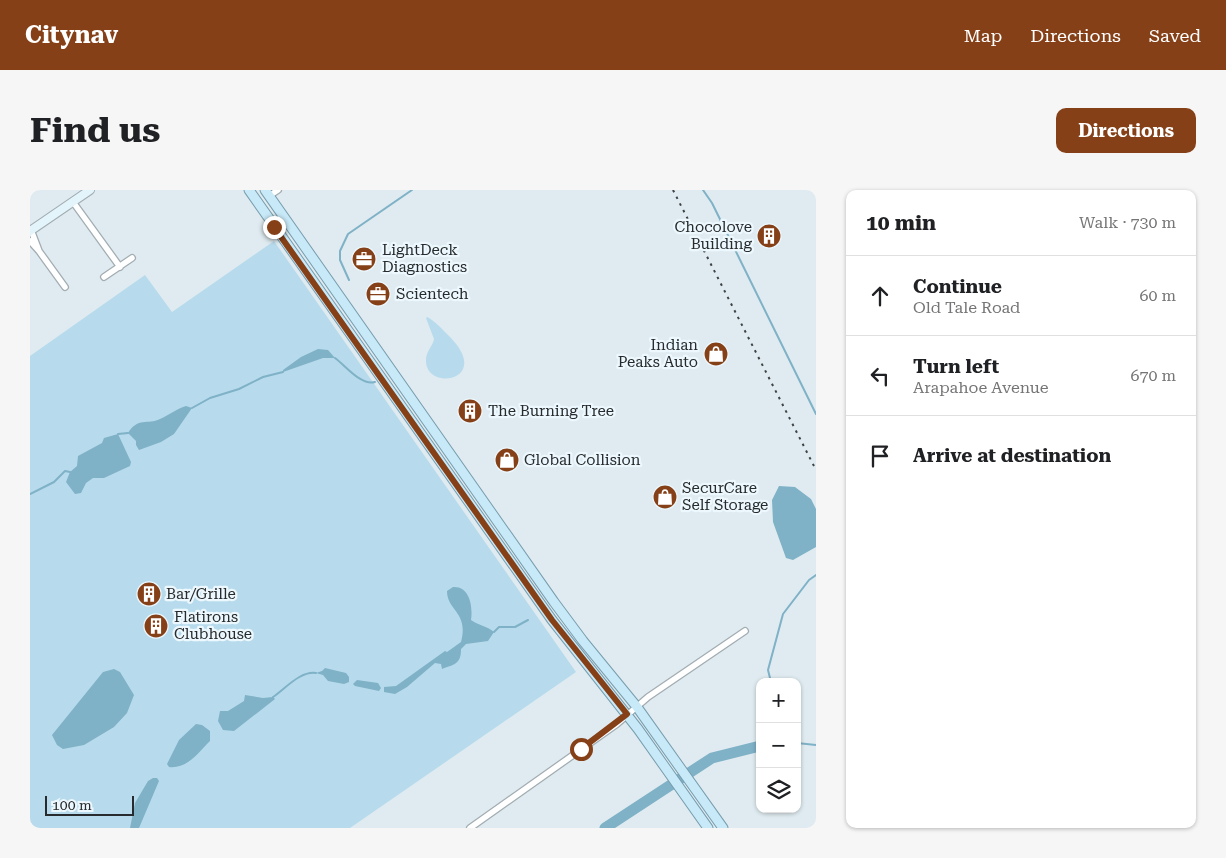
<!DOCTYPE html>
<html lang="en">
<head>
<meta charset="utf-8">
<style>
	:root { --surface:#fff; --page:#f6f6f6; --text:#202124; --muted:#757577; --line:#e0e0e0; --accent:#864018 }
	body { margin:0; font-family:"Roboto Serif",serif; background:var(--page); color:var(--text) }
	.controls { position:absolute; right:15px; bottom:15px; display:grid; overflow:hidden; border-radius:10px; box-shadow:0 1px 4px #0004 }
	.controls button { width:45px; height:45px; display:grid; place-items:center; padding:0; border:0; border-bottom:1px solid var(--line); background:var(--surface); color:var(--text); font:25px sans-serif }
	.scale { position:absolute; left:15px; bottom:12px; width:89px; box-sizing:border-box; padding-left:5px; border:2px solid #272b2d; border-top:0; font-size:14px; line-height:18px; white-space:nowrap; color:#272b2d; -webkit-text-stroke:4px #ecf8fd; paint-order:stroke }
	.stop { position:absolute; width:15px; height:15px; margin:-11px; border:4px solid #864018; border-radius:50%; background:#fff }
	.stop.end { background:#864018; border-color:#fff; box-shadow:0 1px 5px #0008 }
	.list { margin:0; padding:0; list-style:none }
	h2 { display:flex; justify-content:space-between; align-items:center; height:65px; margin:0; padding:0 20px; font-size:21px }
	h2 small { font-size:16px; font-weight:400; color:var(--muted) }
	.list li { display:grid; grid-template-columns:32px 1fr auto; gap:15px; align-items:center; box-sizing:border-box; height:80px; padding:0 20px; border-top:1px solid var(--line) }
	.list b { display:block; font-size:19px; white-space:nowrap }
	.list p { margin:0; font-size:16px; white-space:nowrap; color:var(--muted) }
	.list em { font-size:16px; font-style:normal; color:var(--muted) }
	.icon { flex:none; width:28px; height:28px; fill:none; stroke:currentColor; stroke-width:2; stroke-linecap:round; stroke-linejoin:round }
	.map { position:relative; flex:none; width:786px; height:638px; overflow:hidden; border-radius:10px }
	header { display:flex; align-items:center; gap:30px; box-sizing:border-box; height:70px; padding:0 25px; background:var(--accent); color:#fff }
	header strong { font-size:24px }
	nav { display:flex; gap:28px; margin-inline-start:auto; font-size:18px }
	.intro { display:flex; align-items:center; justify-content:space-between; box-sizing:border-box; height:120px; padding:0 30px }
	h1 { margin:0; font-size:35px }
	.button { padding:12px 22px; border-radius:10px; background:var(--accent); color:#fff; font-size:18px; font-weight:700 }
	main { display:flex; gap:30px; padding:0 30px }
	aside { flex:1; background:var(--surface); border-radius:10px; box-shadow:0 1px 4px #0004 }
	.map>svg:first-child { display:block }
</style>
</head>
<body>
<header>
<strong>Citynav</strong>
<nav><a>Map</a><a>Directions</a><a>Saved</a></nav>
</header>
<div class="intro"><h1>Find us</h1><a class="button">Directions</a></div>
<main>
<div class="map">
<svg width="786" height="638" viewBox="0 0 786 638">
	<rect width="100%" height="100%" fill="#dfebf0"/>
	<!-- green -->
	<path fill="#b7dbec" d="M244,51L546,482L320,638H0V166L115,85L142,122Z
		M397,127C403,129 414,141 420,147C463,191 395,202 396,170C396,161 403,156 404,149L396,128Z"/>
	<!-- water -->
	<path fill="#7fb1c7" d="M288,159L298,160L305,168H293L253,182V180L271,167Z
		M156,216L162,218L144,244L131,252L109,260L106,255V251L98,243C108,227 117,235 130,229C139,225 146,219 156,216Z
		M88,244L101,272L100,276L74,288H63L56,293L51,303L45,304L36,292L40,282L47,276L48,266L72,253L74,248Z
		M749,296L765,297L781,309L786,319V357L763,370L756,368L743,332L742,310Z
		M423,397C440,396 443,417 441,430C448,435 457,436 464,442L458,451L436,454L431,459C431,474 425,474 412,479L411,474L405,473L377,497L365,504L354,502V497L366,496L415,461L417,462L431,452C439,422 417,421 417,401Z
		M295,478L316,483L319,487V492L314,494L298,491L293,485L286,483L292,481Z
		M84,479L90,482L104,505L97,523L84,537L54,555L33,559L27,555L22,545L73,482Z
		M327,490L348,493L351,498L349,501L325,496L323,494Z
		M215,505L233,508L243,507L245,509L204,541L193,540L188,531L190,521H198L214,511Z
		M166,534L172,535L180,541V551C168,563 157,579 139,577L137,574L149,550Z
		M123,588H127L129,591L109,638H100L105,613L118,591Z"/>
	<g fill="none" stroke-linecap="round" stroke-linejoin="round">
		<!-- stream -->
		<path stroke="#7fb1c7" stroke-width="2" d="M673,0L682,13L786,224
			M319,90L310,70V61L318,44L382,0
			M305,168C316,176 331,196 345,192
			M162,218L180,208L209,199L233,187L253,182
			M88,244L98,243
			M0,304L24,292L35,281L40,282
			M464,442L469,437H485L498,430
			M741,492L738,480L753,424L779,390L786,385
			M243,507C256,498 270,481 286,483
			M767,553L786,555"/>
		<!-- river -->
		<path stroke="#7fb1c7" stroke-width="11" d="M575,638L682,568L730,556"/>
		<defs>
			<path id="minor" d="M239,6L248,0
				M43,12L90,77
				M1,40L9,61
				M0,51L9,61L35,97
				M74,87L102,68
				M440,638L587,534L618,507L715,441"/>
			<path id="secondary" d="M0,41L60,0"/>
			<path id="primary" d="M219,0L522,430L608,539L678,638
				M235,0L524,412L553,451L607,517L693,638"/>
		</defs>
		<!-- minor casing -->
		<use href="#minor" stroke="#a2adb2" stroke-width="8"/>
		<!-- secondary casing -->
		<use href="#secondary" stroke="#a2adb2" stroke-width="10"/>
		<!-- primary casing -->
		<use href="#primary" stroke="#789dae" stroke-width="11"/>
		<!-- minor -->
		<use href="#minor" stroke="#fff" stroke-width="5.5"/>
		<!-- secondary -->
		<use href="#secondary" stroke="#e3f4fb" stroke-width="8"/>
		<!-- primary -->
		<use href="#primary" stroke="#c8e9f8" stroke-width="9"/>
		<!-- rail -->
		<path stroke="#3e4345" stroke-width="2" stroke-dasharray="2.5 5" stroke-linecap="butt" d="M643,0L786,280"/>
	</g>
	<g fill="none" stroke-linecap="round" stroke-linejoin="round">
		<!-- route -->
		<path stroke="#864018" stroke-width="6" d="M244,37L522,430L597,524L551,559"/>
	</g>
	<!-- icons -->
	<defs>
		<symbol id="building-disc" viewBox="-11 -11 22 22"><circle r="9.5" fill="#864018" stroke="#ecf8fd"/><path d="M-4-6H4V6H1V3H-1V6H-4ZM-2.5-4.3h1.7v1.8h-1.7ZM.8-4.3h1.7v1.8H.8ZM-2.5-1h1.7V.8h-1.7ZM.8-1h1.7V.8H.8Z" fill="#fff"/></symbol>
		<symbol id="office-disc" viewBox="-11 -11 22 22"><circle r="9.5" fill="#864018" stroke="#ecf8fd"/><path d="M-6-3h4V-5.5h4V-3h4V5H-6ZM-1-4.5V-3h2v-1.5ZM-6 0V1H6V0Z" fill="#fff"/></symbol>
		<symbol id="shop-disc" viewBox="-11 -11 22 22"><circle r="9.5" fill="#864018" stroke="#ecf8fd"/><path d="M-5-2.5h2.3a2.7 3.5 0 0 1 5.4 0H5L5.5 6h-11ZM-1.5-2.5h3a1.5 2.3 0 0 0-3 0Z" fill="#fff"/></symbol>
	</defs>
	<g fill-rule="evenodd">
		<use href="#building-disc" x="725" y="32" width="28" height="28"/>
		<use href="#office-disc" x="320" y="55" width="28" height="28"/>
		<use href="#office-disc" x="334" y="90" width="28" height="28"/>
		<use href="#shop-disc" x="672" y="150" width="28" height="28"/>
		<use href="#building-disc" x="426" y="207" width="28" height="28"/>
		<use href="#shop-disc" x="463" y="256" width="28" height="28"/>
		<use href="#shop-disc" x="621" y="293" width="28" height="28"/>
		<use href="#building-disc" x="105" y="390" width="28" height="28"/>
		<use href="#building-disc" x="112" y="422" width="28" height="28"/>
	</g>
	<g text-anchor="middle" stroke-width="4.5" stroke-linejoin="round" paint-order="stroke">
		<!-- poi labels -->
		<g font-size="15" fill="#272b2d" stroke="#ecf8fd" text-anchor="start">
			<text x="722" y="42" text-anchor="end">Chocolove<tspan x="722" dy="17">Building</tspan></text>
			<text x="352" y="65">LightDeck<tspan x="352" dy="17">Diagnostics</tspan></text>
			<text x="366" y="109">Scientech</text>
			<text x="668" y="160" text-anchor="end">Indian<tspan x="668" dy="17">Peaks Auto</tspan></text>
			<text x="458" y="226">The Burning Tree</text>
			<text x="494" y="275">Global Collision</text>
			<text x="652" y="303">SecurCare<tspan x="652" dy="17">Self Storage</tspan></text>
			<text x="136" y="409">Bar/Grille</text>
			<text x="144" y="432">Flatirons<tspan x="144" dy="17">Clubhouse</tspan></text>
		</g>
	</g>
</svg>
<div class="controls">
<button>+</button>
<button>−</button>
<button><svg class="icon" aria-label="layers" viewBox="0 0 24 24"><path d="M12 4l9 5-9 5-9-5zM3 14l9 5 9-5"/></svg></button>
</div>
<div class="scale">100 m</div>
<div class="stop" style="left:551px;top:559px"></div>
<div class="stop end" style="left:244px;top:37px"></div>
</div>
<aside>
<h2>10 min<small>Walk · 730 m</small></h2>
<ul class="list">
<li><svg class="icon" aria-label="ahead" viewBox="0 0 24 24"><path d="M12 20V5M6 11l6-6 6 6"/></svg><div><b>Continue</b><p>Old Tale Road</p></div><em>60 m</em></li>
<li><svg class="icon" aria-label="left" viewBox="0 0 24 24"><path d="M17 20v-9H6M10 6l-5 5 5 5"/></svg><div><b>Turn left</b><p>Arapahoe Avenue</p></div><em>670 m</em></li>
<li><svg class="icon" aria-label="arrive" viewBox="0 0 24 24"><path d="M6 21V4h12l-3 4 3 4H6"/></svg><div><b>Arrive at destination</b></div></li>
</ul>
</aside>
</main>
</body>
</html>
